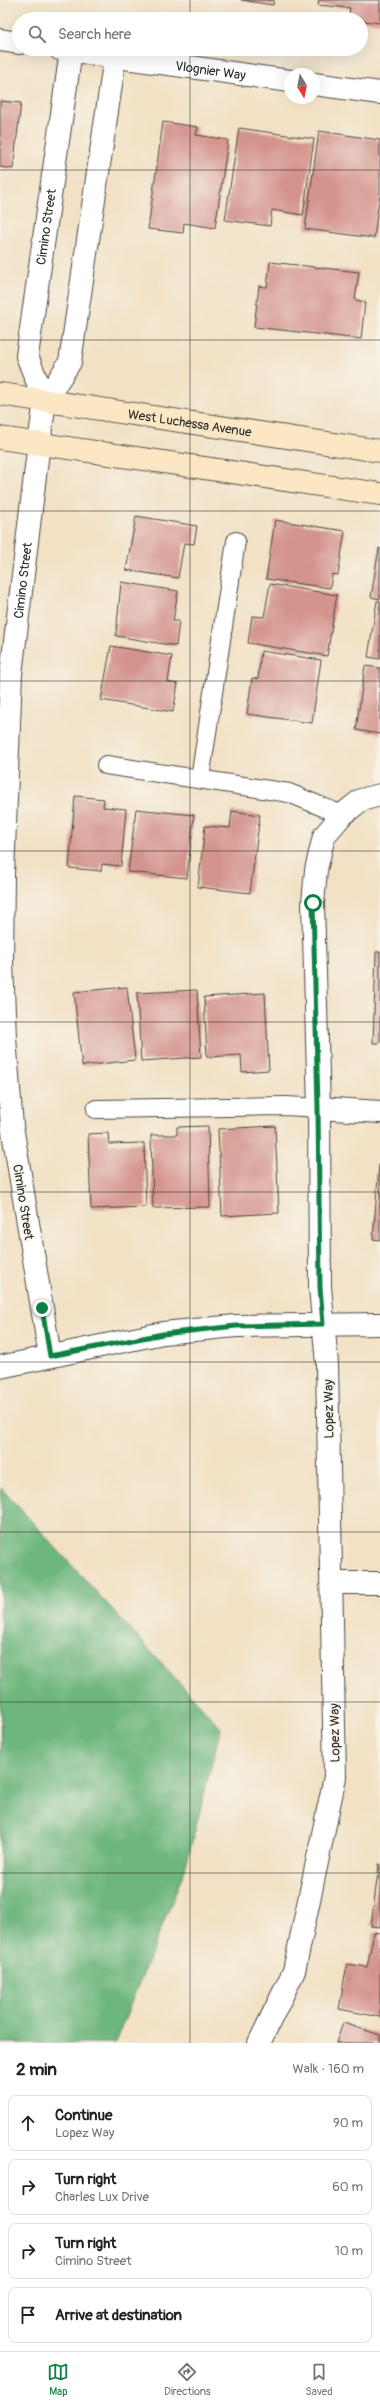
<!DOCTYPE html>
<html lang="en">
<head>
<meta charset="utf-8">
<style>
	:root { --surface:#fff; --page:#f6f6f6; --text:#222; --muted:#767676; --line:#e0e0e0; --accent:#0b8043 }
	body { margin:0; font-family:Pangolin,sans-serif; background:var(--page); color:var(--text) }
	.compass { position:absolute; left:284px; top:68px; width:36px; height:36px; border-radius:50%; background:var(--surface); box-shadow:0 4px 16px #0002; rotate:170deg }
	.stop { position:absolute; width:12px; height:12px; margin:-9px; border:3px solid #0b8043; border-radius:50%; background:#fff }
	.stop.end { background:#0b8043; border-color:#fff; box-shadow:0 1px 4px #0008 }
	.list { margin:0; padding:0; list-style:none }
	h2 { display:flex; justify-content:space-between; align-items:center; height:52px; margin:0; padding:0 16px; font-size:17px }
	h2 small { font-size:13px; font-weight:400; color:var(--muted) }
	.list li { display:grid; grid-template-columns:26px 1fr auto; gap:12px; align-items:center; box-sizing:border-box; height:56px; margin:0 8px 8px; padding:0 8px; border:1px solid var(--line); border-radius:8px }
	.list b { display:block; font-size:15px; white-space:nowrap }
	.list p { margin:0; font-size:13px; white-space:nowrap; color:var(--muted) }
	.list em { font-size:13px; font-style:normal; color:var(--muted) }
	.icon { flex:none; width:22px; height:22px; fill:none; stroke:currentColor; stroke-width:2; stroke-linecap:round; stroke-linejoin:round }
	.map { position:relative; flex:none; width:380px; height:2043px; overflow:hidden }
	.search { position:absolute; background:var(--surface); box-shadow:0 4px 16px #0002; left:12px; right:12px; top:12px; height:44px; display:flex; align-items:center; gap:10px; box-sizing:border-box; padding:0 14px; border-radius:22px; color:var(--muted); font-size:15px }
	.sheet { height:308px; background:var(--surface) }
	nav { display:flex; justify-content:space-around; align-items:center; box-sizing:border-box; height:56px; border-top:1px solid var(--line); background:var(--surface); font-size:11px; color:var(--muted) }
	nav a { display:grid; justify-items:center; gap:2px }
	nav .on { color:var(--accent) }
	.map>svg:first-child { display:block }
</style>
</head>
<body>
<div class="map">
<svg width="380" height="2043" viewBox="0 0 380 2043">
	<rect width="100%" height="100%" fill="#f7f3e8"/>
	<filter id="ink" filterUnits="userSpaceOnUse"><feTurbulence type="fractalNoise" baseFrequency=".025" numOctaves="2"/><feDisplacementMap in="SourceGraphic" scale="8" xChannelSelector="R" yChannelSelector="G"/><feConvolveMatrix kernelMatrix="1 2 1 2 8 2 1 2 1" color-interpolation-filters="sRGB"/></filter>
	<filter id="wash" filterUnits="userSpaceOnUse"><feTurbulence type="fractalNoise" baseFrequency=".012" numOctaves="4" result="noise"/><feDisplacementMap in="SourceGraphic" scale="16" xChannelSelector="R" yChannelSelector="G"/><feGaussianBlur stdDeviation="0.9" result="paint"/><feColorMatrix in="noise" values="0 0 0 0 0 0 0 0 0 0 0 0 0 0 0 0 0 1.4 0 .05"/><feComposite in="paint" operator="in"/></filter>
	<g filter="url(#wash)">
		<rect width="100%" height="100%" fill="#f2e1c4"/>
		<!-- forest -->
		<path fill="#6db67d" stroke="#4c7054" d="M1,1488L221,1728L185,1869L115,2043H0Z"/>
		<g id="blocks">
			<!-- building -->
			<path fill="#d4948e" d="M241,0H274L273,5Z
				M319,0H380V23L348,19L350,8L318,5Z
				M0,101L21,103L13,169L0,167Z
				M163,122L198,127L196,135L228,140L215,228L184,223L183,233L148,229Z
				M239,128L314,139L303,215L272,210L270,226L225,220Z
				M319,131L380,140V193L374,238L305,229Z
				M270,262L359,272L355,300L365,302L361,339L254,327L259,286L267,287Z
				M136,516L197,526L194,544L184,543L178,578L126,570Z
				M275,520L345,531L338,575L332,574L330,588L266,579Z
				M379,548H380V599L371,597Z
				M121,582L178,591L173,621H179L176,646L116,636Z
				M270,584L337,595L327,656L248,643L252,616L264,617Z
				M377,601H380V659L368,657Z
				M111,646L172,656L168,682L178,684L173,712L101,700Z
				M261,651L321,660L312,723L247,714L252,678L258,679Z
				M365,666L380,668V734L356,730Z
				M75,796L104,799L103,807L126,809L121,866L102,864L101,871L69,868Z
				M136,809L194,815L187,878L128,872Z
				M232,811L260,815L250,893L198,887L205,826L230,828Z
				M376,952H380V1043H373Z
				M127,987L135,1060L82,1066L74,992Z
				M197,990L201,1057L141,1061L137,993Z
				M265,993L269,1070L242,1072L241,1055L207,1057L204,997Z
				M208,1126L210,1207L153,1208L151,1135H177V1127Z
				M275,1126L279,1213L222,1216L218,1129Z
				M108,1133L109,1144L144,1143L146,1207L91,1209L88,1134Z
				M379,1164H380V1240L373,1239Z
				M379,1864H380V1927L371,1926Z
				M374,1932L380,1933V2017L339,2009L347,1964L367,1967Z
				M343,2023L380,2035V2043H336Z"/>
		</g>
	</g>
	<g filter="url(#ink)">
		<use href="#blocks" fill-opacity="0" stroke="#494642" stroke-width="1"/>
		<g fill="none" stroke-linecap="round" stroke-linejoin="round">
			<defs>
				<path id="lane" d="M106,765L289,793L342,815
					M200,779L236,541
					M96,1109L286,1106L319,1108"/>
				<g id="street">
					<path d="M0,40L19,43"/>
					<path id="s1" d="M60,49L290,81"/>
					<path d="M314,84L380,93"/>
					<path id="s2" d="M45,401L27,356L71,51"/>
					<path d="M319,1108L380,1112"/>
					<path id="s3" d="M50,1356L12,1126L5,1038L2,963L3,874L11,674L39,443L45,401L70,362L115,57"/>
					<path d="M0,1367L163,1333L236,1326L380,1324"/>
					<path d="M332,1583H380"/>
					<path d="M259,2043L294,1971L335,1777L327,1364L320,1287L319,1108L313,903L316,870L324,836L342,815L361,800L380,795"/>
				</g>
				<g id="secondary">
					<path id="s4" d="M0,394L380,451"/>
					<path d="M0,438L380,494"/>
				</g>
			</defs>
			<!-- lane casing -->
			<use href="#lane" stroke="#494642" stroke-width="20"/>
			<!-- street casing -->
			<use href="#street" stroke="#494642" stroke-width="24"/>
			<!-- secondary casing -->
			<use href="#secondary" stroke="#494642" stroke-width="24"/>
			<!-- lane -->
			<use href="#lane" stroke="#fff" stroke-width="18"/>
			<!-- street -->
			<use href="#street" stroke="#fff" stroke-width="22"/>
			<!-- secondary -->
			<use href="#secondary" stroke="#fbe7c3" stroke-width="22"/>
		</g>
	</g>
	<g fill="none" stroke-linecap="round" stroke-linejoin="round" filter="url(#ink)">
		<!-- route -->
		<path stroke="#0b8043" stroke-width="5" d="M42,1308L50,1356L163,1334L236,1326L323,1324L320,1287L318,1108L313,903"/>
	</g>
	<!-- grid -->
	<path fill="none" stroke="#2b2b2b" stroke-width="1" stroke-opacity="0.55" d="M190,0V19M190,49V2043M0,170H380M0,340H380M0,511H380M0,681H380M0,851H380M0,1022H380M0,1192H380M0,1362H380M0,1532H380M0,1702H380M0,1873H380"/>
	<g text-anchor="middle" stroke-width="3" stroke-linejoin="round" paint-order="stroke">
		<!-- street labels -->
		<g font-size="13" fill="#2b2b2b" stroke="#f7f3e8">
			<text dy="5" stroke="none"><textPath href="#s1" startOffset="152">Vlognier Way</textPath></text>
			<text dy="5" stroke="none"><textPath href="#s2" startOffset="179">Cimino Street</textPath></text>
			<text dy="5" stroke="none"><textPath href="#s4" startOffset="192">West Luchessa Avenue</textPath></text>
			<text dy="5" stroke="none"><textPath href="#s3" startOffset="780">Cimino Street</textPath></text>
			<text transform="translate(24 1202) rotate(81)" y="5">Cimino Street</text>
			<text transform="translate(328 1409) rotate(-91)" y="5">Lopez Way</text>
			<text transform="translate(334 1733) rotate(-91)" y="5">Lopez Way</text>
		</g>
	</g>
</svg>
<svg class="compass" viewBox="-18 -18 36 36"><path d="M0-13l5 13h-10z" fill="#e53935"/><path d="M0 13l5-13h-10z" fill="#767676"/></svg>
<div class="stop" style="left:313px;top:903px"></div>
<div class="stop end" style="left:42px;top:1308px"></div>
<div class="search"><svg class="icon" aria-label="search" viewBox="0 0 24 24"><circle cx="10" cy="10" r="6"/><path d="M15 15l6 6"/></svg>Search here</div>
</div>
<section class="sheet">
<h2>2 min<small>Walk · 160 m</small></h2>
<ul class="list">
<li><svg class="icon" aria-label="ahead" viewBox="0 0 24 24"><path d="M12 20V5M6 11l6-6 6 6"/></svg><div><b>Continue</b><p>Lopez Way</p></div><em>90 m</em></li>
<li><svg class="icon" aria-label="right" viewBox="0 0 24 24"><path d="M7 20v-9h11M14 6l5 5-5 5"/></svg><div><b>Turn right</b><p>Charles Lux Drive</p></div><em>60 m</em></li>
<li><svg class="icon" aria-label="right" viewBox="0 0 24 24"><path d="M7 20v-9h11M14 6l5 5-5 5"/></svg><div><b>Turn right</b><p>Cimino Street</p></div><em>10 m</em></li>
<li><svg class="icon" aria-label="arrive" viewBox="0 0 24 24"><path d="M6 21V4h12l-3 4 3 4H6"/></svg><div><b>Arrive at destination</b></div></li>
</ul>
</section>
<nav>
<a class="on"><svg class="icon" aria-label="map" viewBox="0 0 24 24"><path d="M3 6l6-2 6 2 6-2v14l-6 2-6-2-6 2zM9 4v14M15 6v14"/></svg>Map</a>
<a><svg class="icon" aria-label="directions" viewBox="0 0 24 24"><path d="M12 3l9 9-9 9-9-9zM9 14v-3h6M13 9l2 2-2 2"/></svg>Directions</a>
<a><svg class="icon" aria-label="saved" viewBox="0 0 24 24"><path d="M7 4h10v16l-5-4-5 4z"/></svg>Saved</a>
</nav>
</body>
</html>
